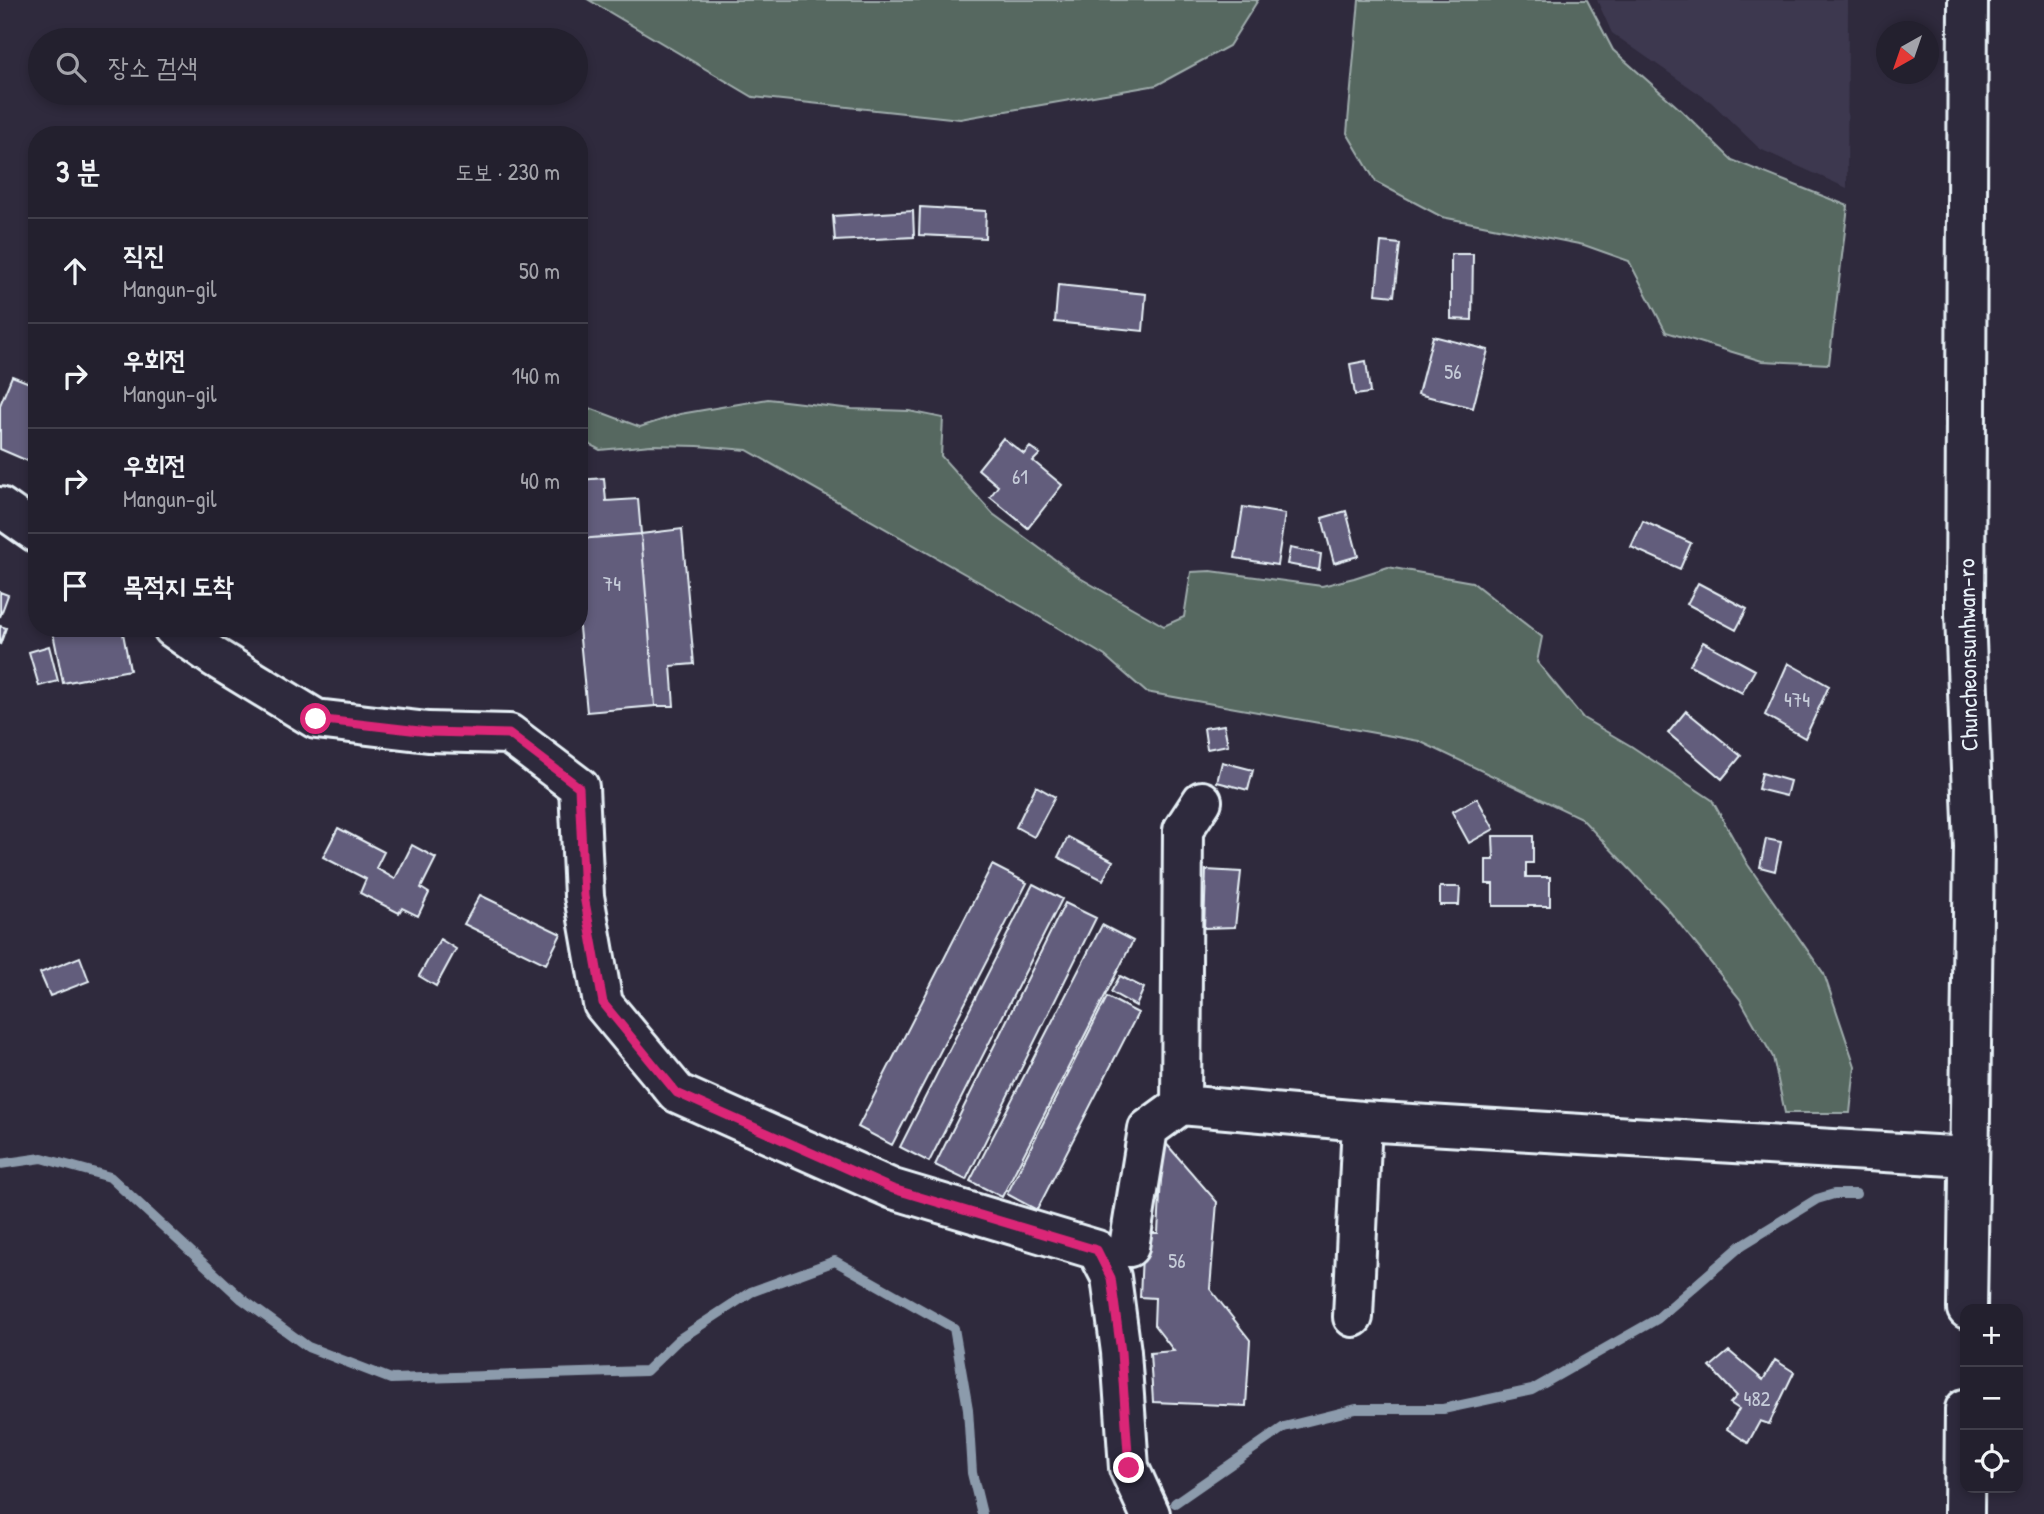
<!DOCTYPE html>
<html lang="ko">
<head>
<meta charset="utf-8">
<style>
	:root { --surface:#23202e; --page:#2b2836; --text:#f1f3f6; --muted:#a3a3aa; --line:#403e4a }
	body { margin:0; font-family:"Patrick Hand","Poor Story",sans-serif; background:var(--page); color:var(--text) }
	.controls { position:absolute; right:21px; bottom:21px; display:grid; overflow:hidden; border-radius:14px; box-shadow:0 4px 10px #0003 }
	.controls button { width:63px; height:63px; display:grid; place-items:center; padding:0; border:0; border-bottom:2px solid var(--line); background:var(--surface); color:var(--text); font:35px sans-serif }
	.compass { position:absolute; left:1876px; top:21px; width:63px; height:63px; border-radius:50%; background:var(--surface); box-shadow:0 4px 10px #0003; rotate:220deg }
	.stop { position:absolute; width:21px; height:21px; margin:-16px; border:5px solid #db2777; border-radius:50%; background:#fff }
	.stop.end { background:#db2777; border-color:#fff; box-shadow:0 2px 7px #0008 }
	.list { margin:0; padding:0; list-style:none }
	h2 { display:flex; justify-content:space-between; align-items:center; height:91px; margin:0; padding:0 28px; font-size:30px }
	h2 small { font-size:23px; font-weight:400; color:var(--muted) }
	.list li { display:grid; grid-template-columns:46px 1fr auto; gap:21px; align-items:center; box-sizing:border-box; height:105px; padding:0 28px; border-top:2px solid var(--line) }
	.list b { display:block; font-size:26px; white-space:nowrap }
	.list p { margin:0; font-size:23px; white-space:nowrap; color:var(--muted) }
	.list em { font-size:23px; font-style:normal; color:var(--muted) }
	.icon { flex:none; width:38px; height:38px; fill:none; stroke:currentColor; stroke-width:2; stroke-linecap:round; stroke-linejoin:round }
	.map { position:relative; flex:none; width:2044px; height:1514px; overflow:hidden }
	.search { position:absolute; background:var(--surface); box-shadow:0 4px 10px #0003; left:28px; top:28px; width:560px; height:77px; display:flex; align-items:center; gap:18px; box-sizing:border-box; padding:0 24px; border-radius:38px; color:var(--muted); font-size:26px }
	.panel { position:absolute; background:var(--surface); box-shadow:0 4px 10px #0003; left:28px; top:126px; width:560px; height:511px; border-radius:28px }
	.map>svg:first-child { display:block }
</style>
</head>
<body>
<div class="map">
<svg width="2044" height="1514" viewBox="0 0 2044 1514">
	<rect width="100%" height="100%" fill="#2f2a3d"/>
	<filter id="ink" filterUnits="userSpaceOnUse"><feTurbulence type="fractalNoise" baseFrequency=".0143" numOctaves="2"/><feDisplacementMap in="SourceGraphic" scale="14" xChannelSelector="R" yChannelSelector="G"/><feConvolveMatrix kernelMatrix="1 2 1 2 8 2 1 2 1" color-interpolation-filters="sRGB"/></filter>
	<g filter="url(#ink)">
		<!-- built -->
		<path fill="#3e3950" d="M1597,0H1848L1847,188L1760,149L1711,102L1612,33Z"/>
		<!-- green -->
		<path fill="#566860" stroke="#9facac" stroke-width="2" d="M589,0H1258L1229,46L1157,85L960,119L753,97Z
			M1359,0H1587L1613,50L1682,111L1732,160L1848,206L1829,364L1762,361L1666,332L1629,261L1584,245L1442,217L1376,182L1347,133Z
			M768,399L852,409L909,411L943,418L941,456L993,514L1080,578L1164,626L1184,617L1191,572L1211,571L1322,586L1354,578L1388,567L1472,582L1542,637L1537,662L1583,718L1631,746L1712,800L1748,865L1824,974L1855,1066L1850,1113H1785L1773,1057L1740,999L1666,907L1581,818L1419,741L1146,692L1105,656L1023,607L747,450L698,446L651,445L600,450L579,439V404L640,427L680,414Z"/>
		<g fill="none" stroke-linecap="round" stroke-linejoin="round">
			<!-- stream -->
			<path stroke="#8c9bac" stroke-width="10" d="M0,1164L42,1158L110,1177L242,1299L308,1347L391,1379L646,1371L678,1340L751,1292L835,1261L954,1328L968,1409L972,1473L982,1514
				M1175,1503L1284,1427L1356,1409H1443L1532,1390L1657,1319L1742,1245L1817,1199L1834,1194H1856"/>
		</g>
		<!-- building -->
		<path fill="#625d7b" stroke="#e8f1f8" stroke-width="2" d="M920,207L986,211L985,238L919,235Z
			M913,211L914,237L835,241L833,216Z
			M1381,242L1400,244L1394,296L1376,294Z
			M1451,254H1473L1472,320L1451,319Z
			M1058,285L1146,294L1143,331L1055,322Z
			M1433,336L1488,350L1473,408L1418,394Z
			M1366,361L1370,393L1355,395L1350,364Z
			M12,376L37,386V465L0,449V405Z
			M1003,438L1024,454L1030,447L1040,454L1033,461L1062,485L1028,528L990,497L998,486L978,469Z
			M604,478L606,501L638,499L641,534L579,539V480Z
			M1243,507L1285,514L1277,565L1235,558Z
			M1346,511L1358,556L1334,563L1322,518Z
			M1643,521L1691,543L1680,569L1631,547Z
			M682,529L694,664L671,666L674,706H655L641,534Z
			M641,534L655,706L587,712L579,628V539Z
			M1290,548L1321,554L1319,570L1287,564Z
			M1698,583L1747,609L1736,630L1687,604Z
			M0,592L8,595L0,617Z
			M0,626L6,628L0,645Z
			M52,628H95L96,632L122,628L130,670L63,683Z
			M1703,642L1755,670L1742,693L1690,665Z
			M49,646L58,681L39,686L29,652Z
			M1788,663L1829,686L1805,738L1765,715Z
			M1686,711L1741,756L1722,779L1668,733Z
			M1224,725L1228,745L1207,749L1204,728Z
			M1222,762L1253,770L1248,790L1217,782Z
			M1762,773L1790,781L1786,796L1758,789Z
			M1036,786L1055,797L1034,837L1016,827Z
			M1477,798L1494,829L1469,843L1452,812Z
			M338,828L384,852L376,868L395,879L412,845L436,858L421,888L429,893L418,916L402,908L399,913L360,893L366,879L323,857Z
			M1493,836H1533V863H1526V877H1550V906H1493V884H1486V860H1494Z
			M1068,837L1113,861L1103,880L1058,857Z
			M1766,839L1781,842L1775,871L1760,867Z
			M992,865L1027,883L892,1145L858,1127Z
			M1206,870L1241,872L1235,927L1204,928Z
			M1033,884L1062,899L929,1162L900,1147Z
			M1440,887H1460L1459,905H1440Z
			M480,895L561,934L546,964L464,924Z
			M1065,903L1096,918L966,1180L935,1165Z
			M1102,925L1133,941L1002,1197L970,1181Z
			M440,939L456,949L436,986L419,976Z
			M80,957L89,981L50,996L40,973Z
			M1120,976L1144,988L1136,1006L1111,992Z
			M1107,997L1138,1013L1037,1210L1007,1194Z
			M1163,1140L1217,1202L1210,1289L1250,1340L1246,1406L1153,1402L1150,1353L1174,1351L1154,1325L1155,1298L1140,1297L1143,1233H1158Z
			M1729,1351L1763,1380L1775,1360L1794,1372L1769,1424L1760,1421L1748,1443L1727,1429L1739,1409L1730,1403L1737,1396L1710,1367Z"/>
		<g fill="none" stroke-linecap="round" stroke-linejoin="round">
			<defs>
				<path id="minor" d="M0,507L37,533
					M173,628L214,657L316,719L428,732L509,734L579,787L584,896L603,1004L677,1093L893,1189L1097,1250L1111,1277L1121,1352L1129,1468L1150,1514
					M1181,1105L1362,1121L1969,1157
					M1129,1247L1148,1129L1181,1105L1183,830L1202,801
					M1967,1309L1974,847L1965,614L1968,0
					M1353,1317L1362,1121
					M1964,1514L1965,1409"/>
			</defs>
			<!-- minor casing -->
			<use href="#minor" stroke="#e8f1f8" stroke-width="44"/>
			<!-- minor -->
			<use href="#minor" stroke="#2f2a3d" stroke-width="38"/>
		</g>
	</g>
	<g fill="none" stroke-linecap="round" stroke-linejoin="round" filter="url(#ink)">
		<!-- route -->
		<path stroke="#db2777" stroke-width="9" d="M316,719L428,732L509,734L579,787L584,896L603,1003L677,1093L893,1189L1097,1250L1111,1278L1121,1352L1129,1468"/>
	</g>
	<g text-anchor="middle" stroke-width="5" stroke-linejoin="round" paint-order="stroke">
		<!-- number labels -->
		<g font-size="21" fill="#c6ccd9">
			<text x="1453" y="379">56</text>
			<text x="1020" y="484">61</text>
			<text x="612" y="591">74</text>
			<text x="1797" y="707">474</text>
			<text x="1177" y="1268">56</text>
			<text x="1757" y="1406">482</text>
		</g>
		<!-- street labels -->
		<g font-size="24" fill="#e8f1f8" stroke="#2f2a3d">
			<text transform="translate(1968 655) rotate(-91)" y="8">Chuncheonsunhwan-ro</text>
		</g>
	</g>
</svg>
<div class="controls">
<button>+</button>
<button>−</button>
<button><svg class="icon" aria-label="locate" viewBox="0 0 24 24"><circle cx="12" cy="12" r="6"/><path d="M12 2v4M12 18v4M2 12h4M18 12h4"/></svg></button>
</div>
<svg class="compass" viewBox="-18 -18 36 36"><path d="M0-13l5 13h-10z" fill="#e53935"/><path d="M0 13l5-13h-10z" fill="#a3a3aa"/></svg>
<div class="stop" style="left:316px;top:719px"></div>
<div class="stop end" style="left:1129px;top:1468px"></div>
<div class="search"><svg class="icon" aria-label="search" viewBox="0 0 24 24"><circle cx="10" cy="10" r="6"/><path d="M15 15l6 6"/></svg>장소 검색</div>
<section class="panel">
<h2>3 분<small>도보 · 230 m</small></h2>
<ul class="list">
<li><svg class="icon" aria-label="ahead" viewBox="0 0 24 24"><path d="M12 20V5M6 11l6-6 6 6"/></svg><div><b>직진</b><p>Mangun-gil</p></div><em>50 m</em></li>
<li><svg class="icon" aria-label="right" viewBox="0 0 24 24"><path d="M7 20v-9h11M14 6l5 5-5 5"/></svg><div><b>우회전</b><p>Mangun-gil</p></div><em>140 m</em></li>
<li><svg class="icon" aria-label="right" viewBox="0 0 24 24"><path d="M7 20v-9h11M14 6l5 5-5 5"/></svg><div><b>우회전</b><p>Mangun-gil</p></div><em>40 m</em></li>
<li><svg class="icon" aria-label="arrive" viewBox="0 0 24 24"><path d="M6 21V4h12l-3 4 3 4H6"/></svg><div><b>목적지 도착</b></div></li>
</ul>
</section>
</div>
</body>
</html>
